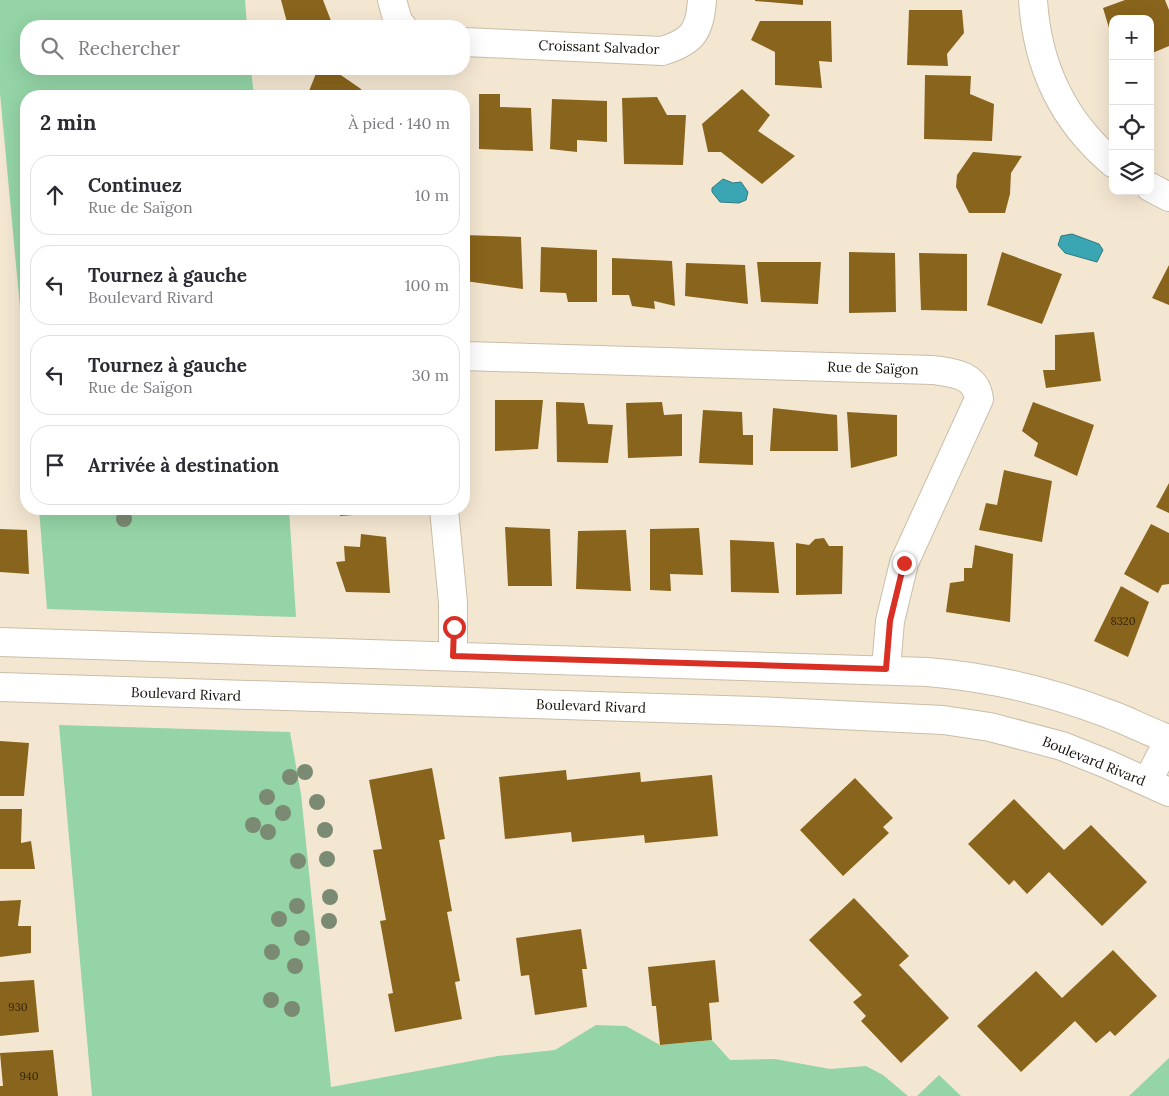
<!DOCTYPE html>
<html lang="fr">
<head>
<meta charset="utf-8">
<style>
	:root { --surface:#fff; --page:#f2f2f3; --text:#2b2b33; --muted:#7c7c81; --line:#e1e1e2 }
	body { margin:0; font-family:Lora,serif; background:var(--page); color:var(--text) }
	.controls { position:absolute; right:15px; top:15px; display:grid; overflow:hidden; border-radius:10px; box-shadow:0 5px 20px #0002 }
	.controls button { width:45px; height:45px; display:grid; place-items:center; padding:0; border:0; border-bottom:1px solid var(--line); background:var(--surface); color:var(--text); font:25px sans-serif }
	.stop { position:absolute; width:15px; height:15px; margin:-11px; border:4px solid #d93025; border-radius:50%; background:#fff }
	.stop.end { background:#d93025; border-color:#fff; box-shadow:0 1px 5px #0008 }
	.list { margin:0; padding:0; list-style:none }
	h2 { display:flex; justify-content:space-between; align-items:center; height:65px; margin:0; padding:0 20px; font-size:21px }
	h2 small { font-size:16px; font-weight:400; color:var(--muted) }
	.list li { display:grid; grid-template-columns:32px 1fr auto; gap:15px; align-items:center; box-sizing:border-box; height:80px; margin:0 10px 10px; padding:0 10px; border:1px solid var(--line); border-radius:20px }
	.list b { display:block; font-size:19px; white-space:nowrap }
	.list p { margin:0; font-size:16px; white-space:nowrap; color:var(--muted) }
	.list em { font-size:16px; font-style:normal; color:var(--muted) }
	.icon { flex:none; width:28px; height:28px; fill:none; stroke:currentColor; stroke-width:2; stroke-linecap:round; stroke-linejoin:round }
	.map { position:relative; flex:none; width:1169px; height:1096px; overflow:hidden }
	.search { position:absolute; background:var(--surface); box-shadow:0 5px 20px #0002; left:20px; top:20px; width:450px; height:55px; display:flex; align-items:center; gap:12px; box-sizing:border-box; padding:0 18px; border-radius:20px; color:var(--muted); font-size:19px }
	.panel { position:absolute; background:var(--surface); box-shadow:0 5px 20px #0002; left:20px; top:90px; width:450px; height:425px; border-radius:20px }
	.map>svg:first-child { display:block }
</style>
</head>
<body>
<div class="map">
<svg width="1169" height="1096" viewBox="0 0 1169 1096">
	<rect width="100%" height="100%" fill="#f4e7d2"/>
	<!-- green -->
	<path fill="#94d4a6" d="M0,0H245L247,26H26V69H251L254,96H26V372L0,93Z
		M39,509H289L296,617L47,609Z
		M59,725L290,732L301,794L331,1087L498,1056L555,1050L596,1025L626,1026L660,1045L712,1040L730,1060L775,1059L830,1069L866,1066L883,1075L908,1096H92Z
		M1169,1058V1096H1129Z
		M939,1075L961,1096H917Z"/>
	<!-- water -->
	<path fill="#3aa6b4" stroke="#2f7981" d="M723,179L733,183L741,182L748,192L746,200L739,203L720,202L712,192V188Z
		M1072,234L1099,244L1103,250L1097,262L1065,253L1058,245L1061,236Z"/>
	<!-- building -->
	<path fill="#89641c" d="M281,0H323L333,26H288Z
		M755,0H803V5L755,1Z
		M1125,0H1165L1169,10V46L1150,54V19H1113L1112,38L1103,8Z
		M909,10H962L964,33L947,54L948,66L907,65Z
		M760,21H831L832,62L819,61L822,88L775,85V52L751,40Z
		M317,71H335L361,89L363,96H307Z
		M925,75L971,76L970,94L994,104L992,141L924,139Z
		M742,89L770,115L758,131L795,156L762,184L721,152H708L702,124Z
		M402,92L458,94V96H402Z
		M479,94H500V107L531,108L533,151L479,149Z
		M657,97L667,115H686L683,165L624,164L622,98Z
		M552,99L607,101V142L577,140V152L550,149Z
		M973,152L1022,156L1011,173L1010,194L1005,213H969L956,187L957,175Z
		M464,235L521,237L523,289L465,281Z
		M541,247L597,250V302H568L566,293L540,292Z
		M849,252L895,253L896,312L849,313Z
		M1002,252L1062,274L1042,324L987,305Z
		M919,253L967,254V311L921,310Z
		M612,258L672,261L675,306L654,301L655,309L632,306L629,295H612Z
		M757,262H821L818,304L761,302Z
		M686,263L745,265L748,304L685,296Z
		M1169,265V305L1152,298Z
		M1094,332L1101,381L1046,388L1043,370H1055V335Z
		M495,400H543L538,449L495,451Z
		M556,402L584,403L588,424L613,425L608,463L557,462Z
		M662,402L664,415L682,414V456L628,458L626,403Z
		M1033,402L1094,425L1077,476L1034,456L1038,443L1022,431Z
		M773,408L837,415L838,451H770Z
		M703,410L742,412L743,435H753V465L699,463Z
		M847,412L897,415V456L851,468Z
		M1004,470L1052,481L1042,542L979,530L986,503L997,505Z
		M1169,483V513L1156,507Z
		M340,509H379V513L340,516Z
		M1151,524L1169,533V584L1162,585L1158,593L1124,574Z
		M505,527L550,529L552,586H508Z
		M699,528L703,575L670,574L671,591L650,590V529Z
		M0,529L27,530L29,574L0,572Z
		M626,530L631,591L576,589L578,531Z
		M361,534L386,537L390,593L346,592L336,562L345,561L344,546L360,547Z
		M824,538L829,546H843L842,594L796,595V543L809,545L815,539Z
		M730,540L774,542L779,593L731,592Z
		M975,545L1013,554L1010,622L946,612L950,583L964,581V568H972Z
		M1121,586L1149,602L1128,657L1094,641Z
		M0,741L29,743L24,796H0Z
		M432,768L445,839L439,840L452,911L447,912L460,981L455,982L462,1019L395,1032L388,994L393,993L380,921L386,920L373,850L382,849L369,780Z
		M566,770L567,780L640,772L641,782L712,775L718,836L645,843L644,835L572,842L571,832L505,839L499,777Z
		M855,778L893,818L883,827L889,833L843,876L800,830Z
		M1014,799L1064,850L1091,825L1147,882L1102,926L1049,872L1027,894L1014,880L1009,885L968,844Z
		M0,809H22L21,843L31,841L35,869H0Z
		M854,898L909,956L899,965L949,1018L901,1063L861,1021L866,1016L853,1002L862,995L809,940Z
		M21,900L18,926H31V953L0,957V901Z
		M581,929L587,969H582L587,1007L535,1015L529,975L521,976L516,938Z
		M1113,950L1157,996L1115,1036L1110,1031L1096,1043L1075,1021L1021,1072L977,1026L1036,971L1062,998Z
		M715,960L719,1002L709,1003L712,1040L660,1045L656,1006H652L648,967Z
		M34,980L39,1032L0,1036V982Z
		M53,1050L58,1096H0V1086H3L0,1053Z"/>
	<g fill="none" stroke-linecap="round" stroke-linejoin="round">
		<defs>
			<path id="minor" d="M392,0L399,25L402,26
				M1033,0C1037,65 1063,121 1113,163
				M464,42L662,51C692,42 700,32 702,0
				M1150,187L1169,197
				M464,356L933,370C953,373 976,374 979,399L904,563L890,621L886,669
				M444,509L453,603V656
				M0,642L927,672C990,677 1049,691 1109,714C1129,721 1148,732 1169,739
				M0,687L755,711L943,720L990,727L1062,746L1107,764L1169,792
				M1147,782L1169,740"/>
		</defs>
		<!-- minor casing -->
		<use href="#minor" stroke="#cabea9" stroke-width="30"/>
		<!-- minor -->
		<use href="#minor" stroke="#fff" stroke-width="28"/>
	</g>
	<!-- trees -->
	<g fill="#7b8a73">
		<circle cx="124" cy="519" r="8"/>
		<circle cx="305" cy="772" r="8"/>
		<circle cx="290" cy="777" r="8"/>
		<circle cx="267" cy="797" r="8"/>
		<circle cx="317" cy="802" r="8"/>
		<circle cx="283" cy="813" r="8"/>
		<circle cx="253" cy="825" r="8"/>
		<circle cx="325" cy="830" r="8"/>
		<circle cx="268" cy="832" r="8"/>
		<circle cx="327" cy="859" r="8"/>
		<circle cx="298" cy="861" r="8"/>
		<circle cx="330" cy="897" r="8"/>
		<circle cx="297" cy="906" r="8"/>
		<circle cx="279" cy="919" r="8"/>
		<circle cx="329" cy="921" r="8"/>
		<circle cx="302" cy="938" r="8"/>
		<circle cx="272" cy="952" r="8"/>
		<circle cx="295" cy="966" r="8"/>
		<circle cx="271" cy="1000" r="8"/>
		<circle cx="292" cy="1009" r="8"/>
	</g>
	<g fill="none" stroke-linecap="round" stroke-linejoin="round">
		<!-- route -->
		<path stroke="#d93025" stroke-width="6" d="M454,627L453,656L886,669L890,621L904,563"/>
	</g>
	<g text-anchor="middle" stroke-width="4" stroke-linejoin="round" paint-order="stroke">
		<!-- number labels -->
		<g font-size="11" fill="#32250e">
			<text x="1123" y="625">8320</text>
			<text x="18" y="1011">930</text>
			<text x="29" y="1080">940</text>
		</g>
		<!-- street labels -->
		<g font-size="14" fill="#151009" stroke="#fff">
			<text transform="translate(599 47) rotate(2)" y="5">Croissant Salvador</text>
			<text transform="translate(873 368) rotate(2)" y="5">Rue de Saïgon</text>
			<text transform="translate(186 694) rotate(2)" y="5">Boulevard Rivard</text>
			<text transform="translate(591 706) rotate(2)" y="5">Boulevard Rivard</text>
			<text transform="translate(1094 761) rotate(22)" y="5">Boulevard Rivard</text>
		</g>
	</g>
</svg>
<div class="controls">
<button>+</button>
<button>−</button>
<button><svg class="icon" aria-label="locate" viewBox="0 0 24 24"><circle cx="12" cy="12" r="6"/><path d="M12 2v4M12 18v4M2 12h4M18 12h4"/></svg></button>
<button><svg class="icon" aria-label="layers" viewBox="0 0 24 24"><path d="M12 4l9 5-9 5-9-5zM3 14l9 5 9-5"/></svg></button>
</div>
<div class="stop" style="left:454px;top:627px"></div>
<div class="stop end" style="left:904px;top:563px"></div>
<div class="search"><svg class="icon" aria-label="search" viewBox="0 0 24 24"><circle cx="10" cy="10" r="6"/><path d="M15 15l6 6"/></svg>Rechercher</div>
<section class="panel">
<h2>2 min<small>À pied · 140 m</small></h2>
<ul class="list">
<li><svg class="icon" aria-label="ahead" viewBox="0 0 24 24"><path d="M12 20V5M6 11l6-6 6 6"/></svg><div><b>Continuez</b><p>Rue de Saïgon</p></div><em>10 m</em></li>
<li><svg class="icon" aria-label="left" viewBox="0 0 24 24"><path d="M17 20v-9H6M10 6l-5 5 5 5"/></svg><div><b>Tournez à gauche</b><p>Boulevard Rivard</p></div><em>100 m</em></li>
<li><svg class="icon" aria-label="left" viewBox="0 0 24 24"><path d="M17 20v-9H6M10 6l-5 5 5 5"/></svg><div><b>Tournez à gauche</b><p>Rue de Saïgon</p></div><em>30 m</em></li>
<li><svg class="icon" aria-label="arrive" viewBox="0 0 24 24"><path d="M6 21V4h12l-3 4 3 4H6"/></svg><div><b>Arrivée à destination</b></div></li>
</ul>
</section>
</div>
</body>
</html>
